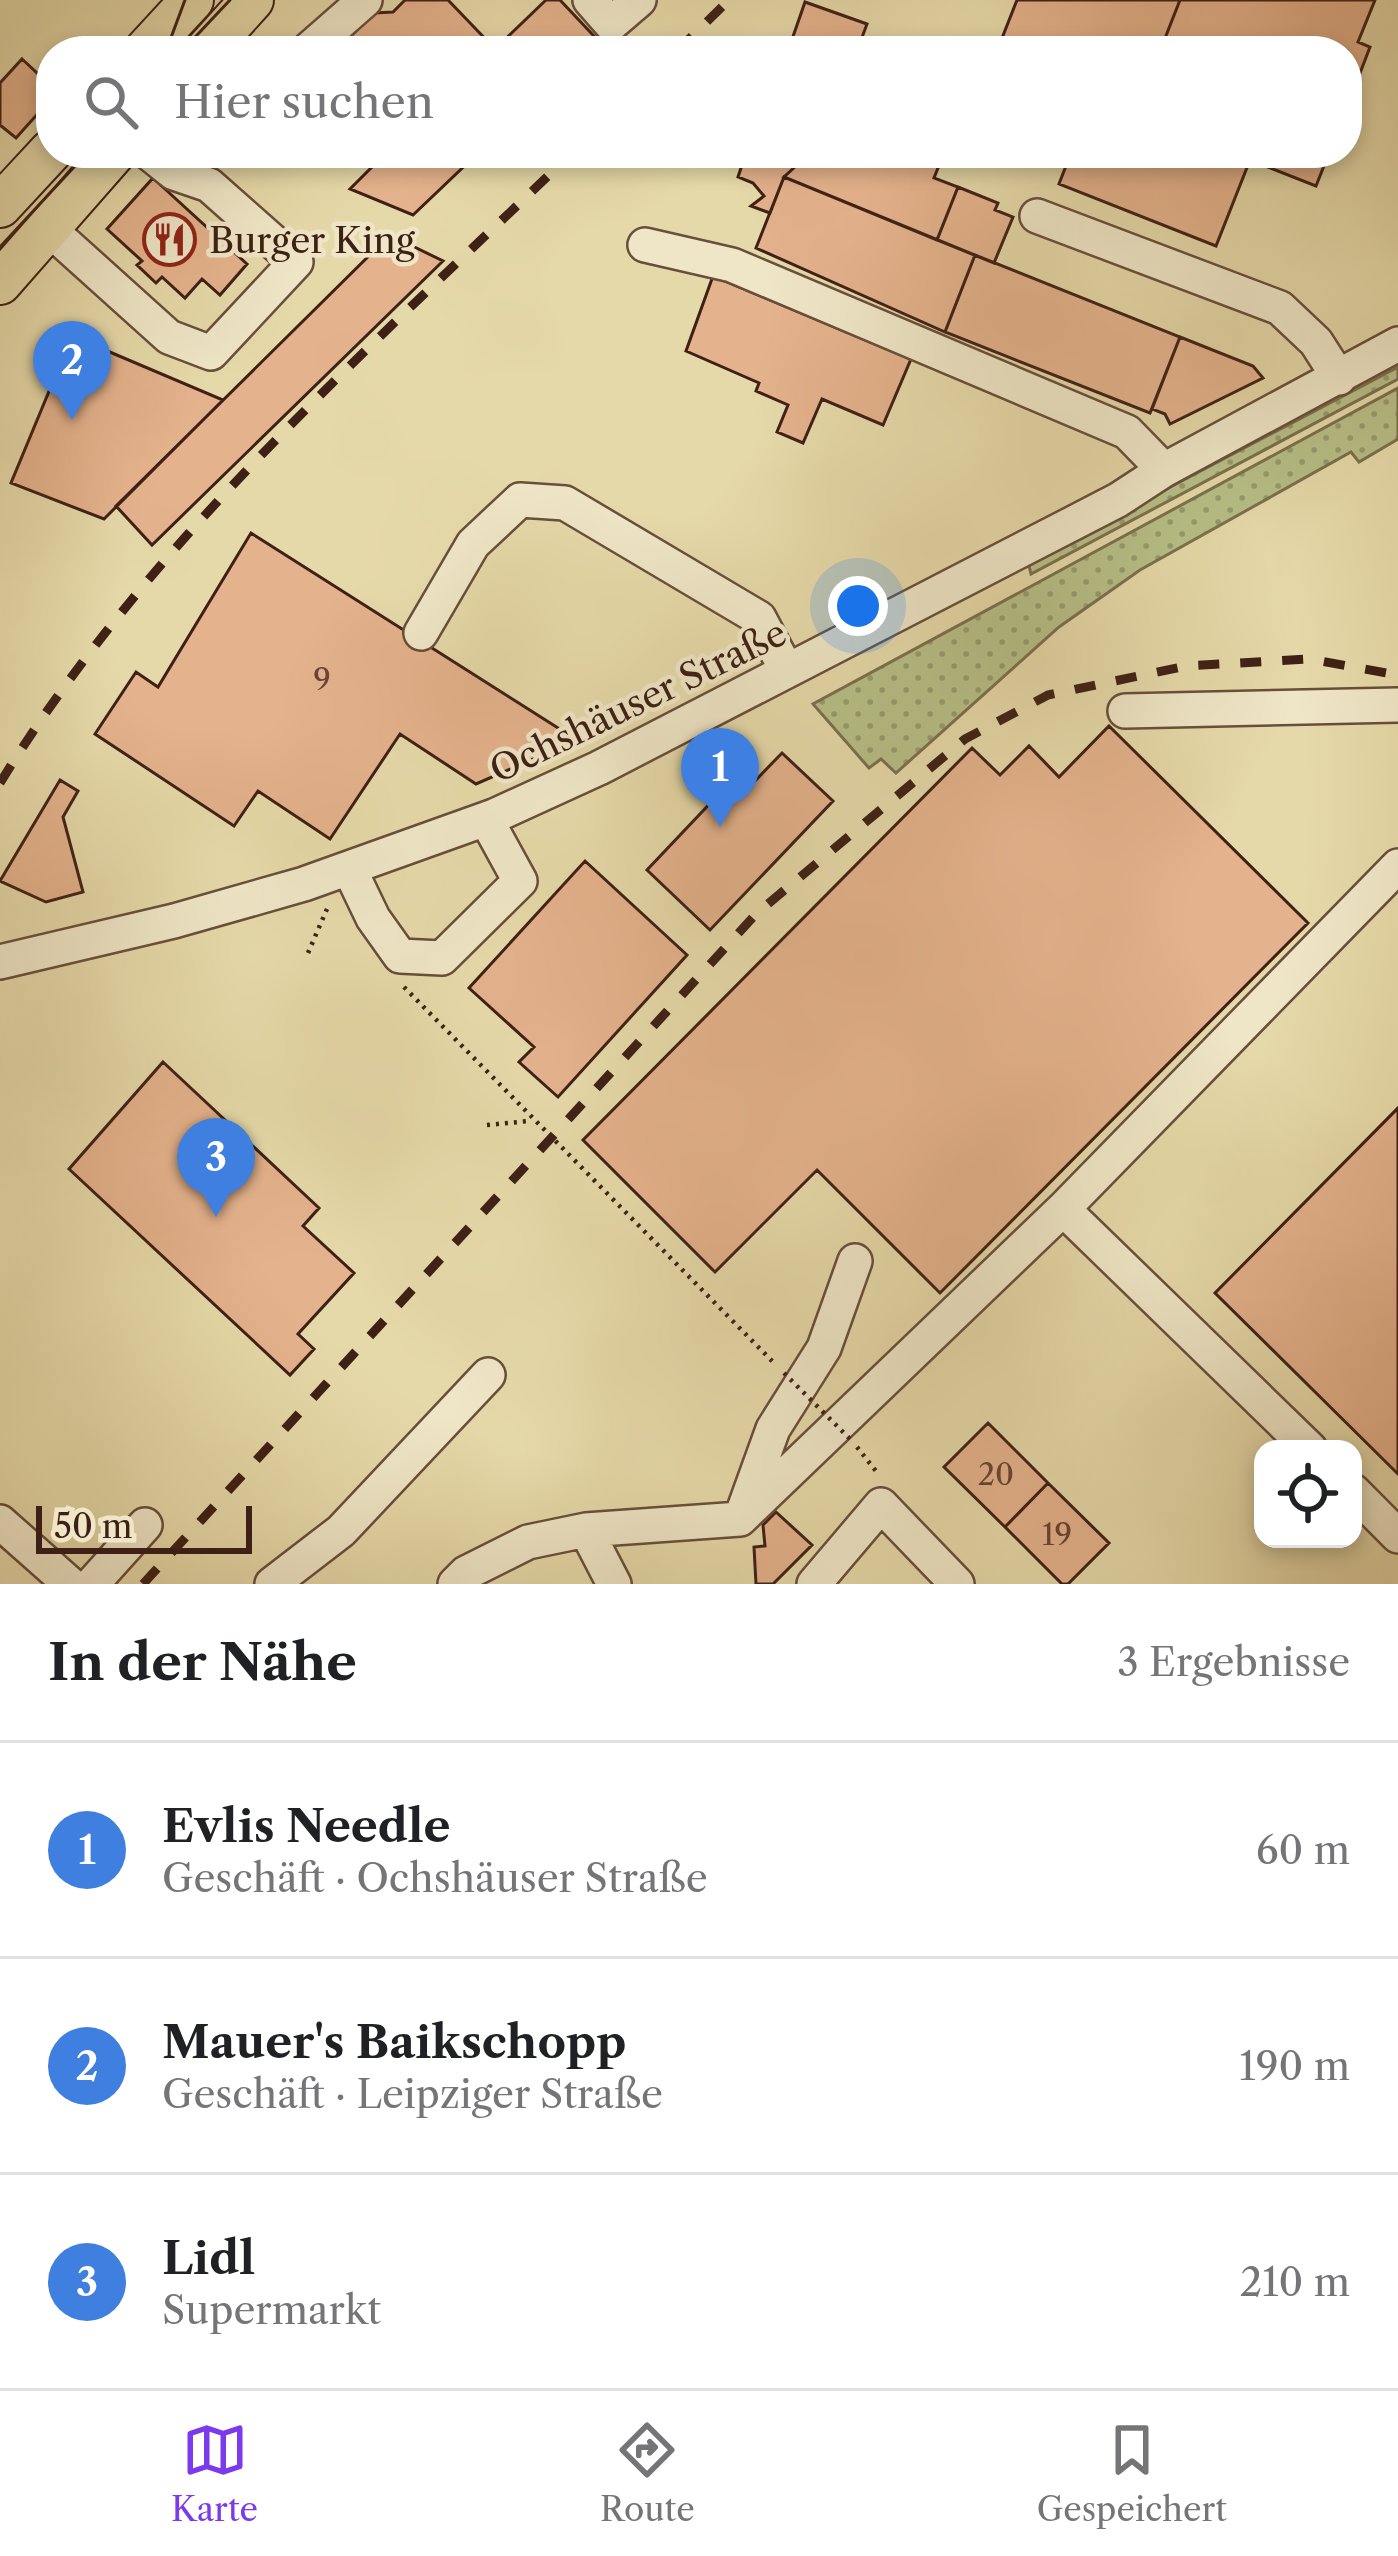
<!DOCTYPE html>
<html lang="de">
<head>
<meta charset="utf-8">
<style>
	:root { --surface:#fff; --page:#f2f2f2; --text:#202124; --muted:#757577; --line:#e0e0e0; --accent:#7c3aed }
	body { margin:0; font-family:"Libre Caslon Text",serif; background:var(--page); color:var(--text) }
	.controls { position:absolute; right:36px; bottom:36px; display:grid; overflow:hidden; border-radius:24px; box-shadow:0 6px 18px #0003 }
	.controls button { width:108px; height:108px; display:grid; place-items:center; padding:0; border:0; border-bottom:3px solid var(--line); background:var(--surface); color:var(--text); font:60px sans-serif }
	.scale { position:absolute; left:36px; bottom:30px; width:216px; box-sizing:border-box; padding-left:12px; border:6px solid #3e2016; border-top:0; font-size:33px; line-height:42px; white-space:nowrap; color:#3e2016; -webkit-text-stroke:9px #efe6c7; paint-order:stroke }
	.you { position:absolute; left:858px; top:606px; width:42px; height:42px; margin:-30px; border:9px solid #fff; border-radius:50%; background:#1a73e8; box-shadow:0 0 0 18px #1a73e833 }
	.badge { display:grid; place-items:center; width:78px; height:78px; border-radius:50%; background:var(--accent); color:#fff; font-size:39px; font-weight:700 }
	.pin { position:absolute; translate:-50% -99px; filter:drop-shadow(0 3px 6px #0008) }
	.pin::after { content:''; position:absolute; top:63px; width:42px; height:36px; background:inherit; clip-path:polygon(0 0,100% 0,50% 100%) }
	.list { margin:0; padding:0; list-style:none }
	h2 { display:flex; justify-content:space-between; align-items:center; height:156px; margin:0; padding:0 48px; font-size:51px }
	h2 small { font-size:39px; font-weight:400; color:var(--muted) }
	.list li { display:grid; grid-template-columns:78px 1fr auto; gap:36px; align-items:center; box-sizing:border-box; height:216px; padding:0 48px; border-top:3px solid var(--line) }
	.list b { display:block; font-size:45px; white-space:nowrap }
	.list p { margin:0; font-size:39px; white-space:nowrap; color:var(--muted) }
	.list em { font-size:39px; font-style:normal; color:var(--muted) }
	.icon { flex:none; width:66px; height:66px; fill:none; stroke:currentColor; stroke-width:2; stroke-linecap:round; stroke-linejoin:round }
	.map { position:relative; flex:none; width:1398px; height:1584px; overflow:hidden }
	.search { position:absolute; background:var(--surface); box-shadow:0 6px 18px #0003; left:36px; right:36px; top:36px; height:132px; display:flex; align-items:center; gap:30px; box-sizing:border-box; padding:0 42px; border-radius:48px; color:var(--muted); font-size:45px }
	.sheet { height:804px; background:var(--surface) }
	nav { display:flex; justify-content:space-around; align-items:center; box-sizing:border-box; height:168px; border-top:3px solid var(--line); background:var(--surface); font-size:33px; color:var(--muted) }
	nav a { display:grid; justify-items:center; gap:6px }
	nav .on { color:var(--accent) }
	.map>svg:first-child { display:block }
</style>
</head>
<body>
<div class="map">
<svg width="1398" height="1584" viewBox="0 0 1398 1584">
	<defs>
		<pattern id="grass-dots" width="8" height="8" patternUnits="userSpaceOnUse" patternTransform="scale(3)"><rect width="8" height="8" fill="#b7bf87"/><path d="M2 2h.1M6 6h.1" fill="none" stroke="#969b6d" stroke-width="1.8" stroke-linecap="round"/></pattern>
	</defs>
	<rect width="100%" height="100%" fill="#e6d9a9"/>
	<filter id="stains"><feTurbulence type="fractalNoise" baseFrequency=".00167" numOctaves="4"/><feColorMatrix values="0 0 0 0 .2 0 0 0 0 .09 0 0 0 0 .02 0 0 0 .5 -.17"/></filter>
	<radialGradient id="worn" r=".72"><stop offset=".6" stop-color="#630" stop-opacity="0"/><stop offset="1" stop-color="#630" stop-opacity=".3"/></radialGradient>
	<!-- grass -->
	<path fill="url(#grass-dots)" stroke="#7a704e" stroke-width="3" d="M1398,367V379L1031,574L1028,562Z
		M1398,388V439L1359,462L1351,452L1140,570L1059,627L896,773L881,759L869,768L813,704Z"/>
	<!-- building -->
	<path fill="#e4b28c" stroke="#3e2016" stroke-width="3" d="M405,0H448L495,49L546,0H560L608,51H336L374,13L393,12Z
		M1017,0H1180L1160,51H997Z
		M1180,0H1375L1358,42L1370,47L1347,107V51H1160Z
		M805,2L867,24L857,51H788Z
		M22,59L51,86V99L16,138L0,125V83Z
		M386,153H478L413,215L350,189Z
		M746,153H810L784,177L770,213L751,206L764,196L753,183L738,177Z
		M810,153H944L934,178L958,187L937,240L784,177Z
		M1071,153H1329L1316,186L1250,160L1216,246L1059,184Z
		M784,177L975,255L945,332L756,248Z
		M153,178L247,264L220,295L202,279L185,298L162,277L156,283L137,265L142,261L107,229Z
		M958,187L998,203L995,210L1013,217L994,263L937,240Z
		M390,235L443,261L152,545L116,506Z
		M975,255L1180,337L1150,413L945,332Z
		M713,276L911,359L883,425L822,399L803,443L777,432L788,405L756,391L759,383L686,351Z
		M72,336L223,400L104,519L11,483Z
		M1180,337L1253,366L1263,378L1170,424L1165,414L1152,409Z
		M251,533L577,740L476,784L400,734L330,839L258,791L234,826L95,734L136,672L158,687Z
		M1109,726L1308,923L940,1293L817,1170L715,1272L583,1140L972,748L1000,775L1029,746L1059,777Z
		M782,753L833,801L710,930L647,870L737,775L749,787Z
		M60,780L78,791L63,817L83,892L46,902L0,881Z
		M585,861L687,955L558,1097L519,1062L534,1047L469,988Z
		M163,1062L319,1208L303,1226L354,1273L298,1334L314,1349L290,1375L69,1169Z
		M1398,1108V1474L1215,1293Z
		M988,1423L1048,1483L1005,1527L944,1467Z
		M1048,1483L1109,1543L1068,1584H1062L1005,1527Z
		M776,1512L812,1545L773,1584H756L754,1547L765,1546L763,1525Z"/>
	<g fill="none" stroke-linecap="round" stroke-linejoin="round">
		<defs>
			<path id="minor" d="M590,0L611,24L639,0
				M307,51L365,0
				M1037,216L1280,308L1316,342L1339,378
				M48,228L169,337L211,353L296,262L209,185L174,173L149,153
				M645,245L732,265L1127,432L1164,470
				M421,633L473,544L520,500L565,503L759,618L787,671
				M1125,711L1398,705
				M349,868L373,918L400,956L442,958L520,881L486,819
				M0,962L174,921L304,884L494,816L599,768L1118,500L1164,470L1398,344
				M1063,1209L1310,1449
				M1353,1491L1398,1536
				M743,1512L773,1429L824,1348L855,1261
				M0,1522L70,1584
				M586,1530L614,1584
				M92,1584L145,1525
				M272,1584L341,1531L488,1375
				M455,1584L466,1573L528,1542L586,1530L740,1519L1063,1209L1398,866
				M814,1584L881,1505L957,1584"/>
			<path id="major" d="M145,51L192,0
				M206,51L252,0
				M0,206L51,151
				M0,283L114,153"/>
		</defs>
		<!-- minor casing -->
		<use href="#minor" stroke="#684e3b" stroke-width="38"/>
		<!-- major casing -->
		<use href="#major" stroke="#3e2016" stroke-width="46"/>
		<!-- path -->
		<path stroke="#3e2016" stroke-width="4.5" stroke-dasharray="3 6" stroke-linecap="butt" d="M308,953L327,909
			M404,987L775,1364
			M487,1125L529,1121
			M857,1447L879,1475"/>
		<!-- minor -->
		<use href="#minor" stroke="#efe6c7" stroke-width="33"/>
		<!-- major -->
		<use href="#major" stroke="#e6d9a9" stroke-width="42"/>
		<!-- tram -->
		<path stroke="#3e2016" stroke-width="3" d="M166,51L185,0
			M182,51L230,0
			M0,247L87,153"/>
		<!-- rail -->
		<path stroke="#3e2016" stroke-width="9" stroke-dasharray="21 21" stroke-linecap="butt" d="M677,51L729,0
			M0,783C149,540 369,349 572,153
			M143,1584L756,914L965,739L1048,695L1186,666L1309,659L1398,675"/>
		<!-- path-bridge -->
		<path stroke="#3e2016" stroke-width="4.5" stroke-dasharray="3 6" stroke-linecap="butt" d="M784,1373L850,1439"/>
	</g>
	<!-- icons -->
	<defs>
		<symbol id="restaurant-ring" viewBox="-11 -11 22 22"><circle r="9.5" fill="#efe6c7" stroke="#8f2418" stroke-width="1.5"/><path d="M-5-6h1v4h1v-4h1v4h1v-4h1v5L-1.5 .5V6h-2V.5L-5-1ZM5-6V6H3V1.5H1.5Q1.5-4 5-6Z" fill="#8f2418"/></symbol>
	</defs>
	<g fill-rule="evenodd">
		<use href="#restaurant-ring" x="140" y="210" width="59" height="59"/>
	</g>
	<g text-anchor="middle" stroke-width="9" stroke-linejoin="round" paint-order="stroke">
		<!-- number labels -->
		<g font-size="30" fill="#684434">
			<text x="322" y="690">9</text>
			<text x="996" y="1485">20</text>
			<text x="1057" y="1545">19</text>
		</g>
		<!-- poi labels -->
		<g font-size="36" fill="#3e2016" stroke="#efe6c7" text-anchor="start">
			<text x="209" y="253">Burger King</text>
		</g>
		<!-- street labels -->
		<g font-size="36" fill="#3e2016" stroke="#efe6c7">
			<text transform="translate(638 701) rotate(-26)" y="13">Ochshäuser Straße</text>
		</g>
	</g>
	<rect width="100%" height="100%" filter="url(#stains)"/>
	<rect width="100%" height="100%" fill="url(#worn)"/>
</svg>
<div class="controls">
<button><svg class="icon" aria-label="locate" viewBox="0 0 24 24"><circle cx="12" cy="12" r="6"/><path d="M12 2v4M12 18v4M2 12h4M18 12h4"/></svg></button>
</div>
<div class="scale">50 m</div>
<div class="you"></div>
<div class="pin badge" style="left:720px;top:827px;background:#3f7fe0">1</div>
<div class="pin badge" style="left:72px;top:420px;background:#3f7fe0">2</div>
<div class="pin badge" style="left:216px;top:1217px;background:#3f7fe0">3</div>
<div class="search"><svg class="icon" aria-label="search" viewBox="0 0 24 24"><circle cx="10" cy="10" r="6"/><path d="M15 15l6 6"/></svg>Hier suchen</div>
</div>
<section class="sheet">
<h2>In der Nähe<small>3 Ergebnisse</small></h2>
<ul class="list">
<li><span class="badge" style="background:#3f7fe0">1</span><div><b>Evlis Needle</b><p>Geschäft · Ochshäuser Straße</p></div><em>60 m</em></li>
<li><span class="badge" style="background:#3f7fe0">2</span><div><b>Mauer's Baikschopp</b><p>Geschäft · Leipziger Straße</p></div><em>190 m</em></li>
<li><span class="badge" style="background:#3f7fe0">3</span><div><b>Lidl</b><p>Supermarkt</p></div><em>210 m</em></li>
</ul>
</section>
<nav>
<a class="on"><svg class="icon" aria-label="map" viewBox="0 0 24 24"><path d="M3 6l6-2 6 2 6-2v14l-6 2-6-2-6 2zM9 4v14M15 6v14"/></svg>Karte</a>
<a><svg class="icon" aria-label="directions" viewBox="0 0 24 24"><path d="M12 3l9 9-9 9-9-9zM9 14v-3h6M13 9l2 2-2 2"/></svg>Route</a>
<a><svg class="icon" aria-label="saved" viewBox="0 0 24 24"><path d="M7 4h10v16l-5-4-5 4z"/></svg>Gespeichert</a>
</nav>
</body>
</html>
